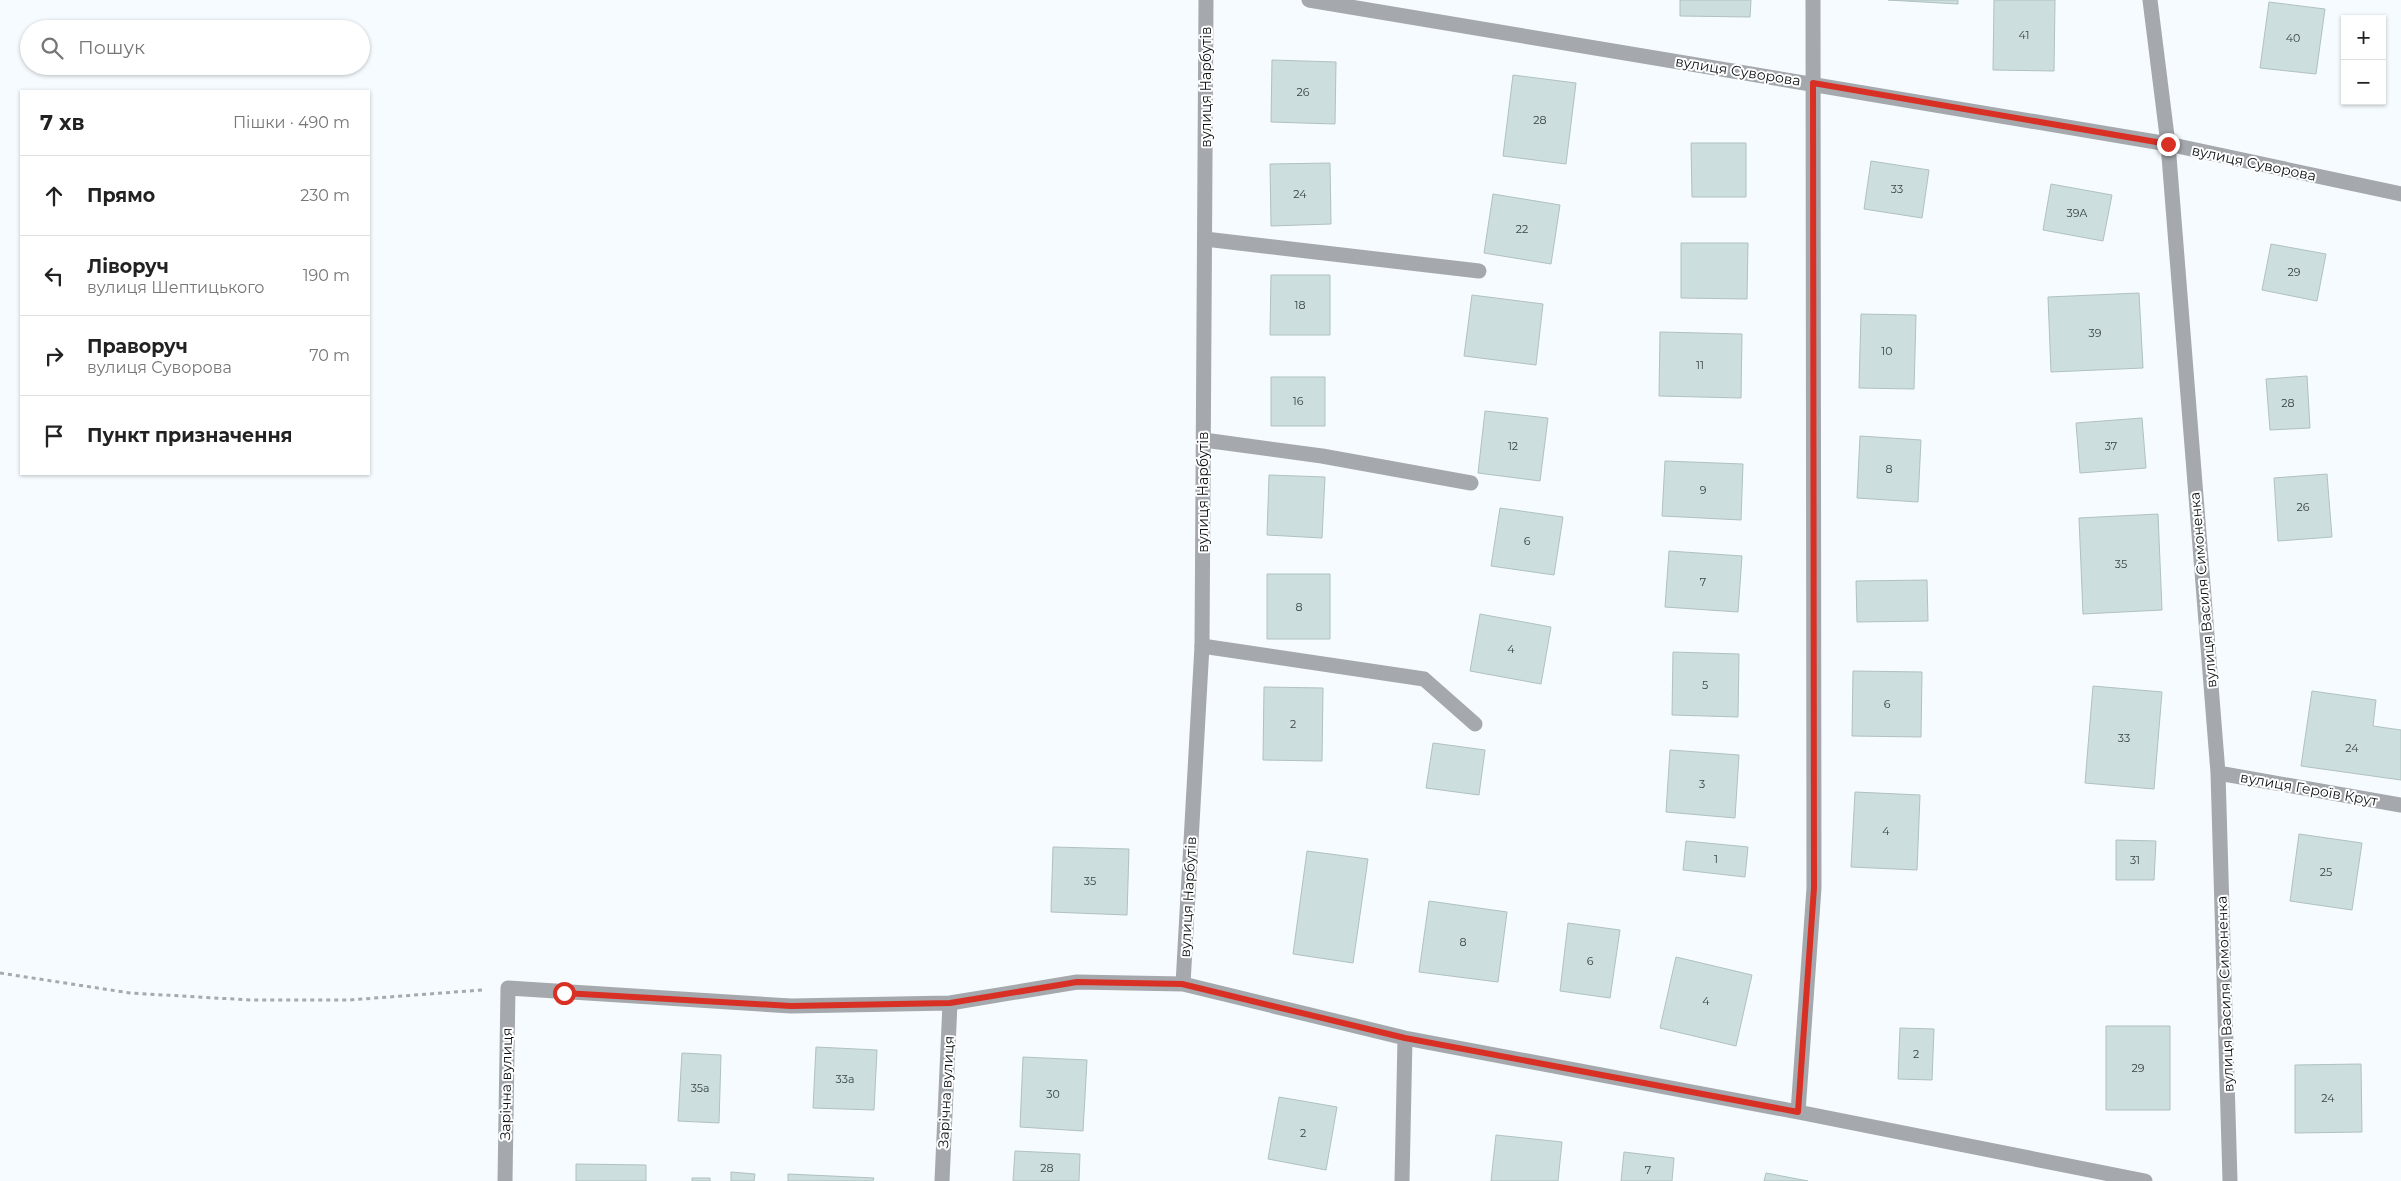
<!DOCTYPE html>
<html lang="uk">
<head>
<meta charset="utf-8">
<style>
	:root { --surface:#fff; --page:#f6f6f6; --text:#222; --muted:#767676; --line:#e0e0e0 }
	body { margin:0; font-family:Montserrat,sans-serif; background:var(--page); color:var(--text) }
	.controls { position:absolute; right:15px; top:15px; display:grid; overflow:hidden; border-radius:0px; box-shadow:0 1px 4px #0004 }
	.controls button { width:45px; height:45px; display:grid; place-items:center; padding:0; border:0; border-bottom:1px solid var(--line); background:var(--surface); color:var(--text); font:25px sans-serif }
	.stop { position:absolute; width:15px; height:15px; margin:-11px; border:4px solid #d93025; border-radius:50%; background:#fff }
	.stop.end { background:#d93025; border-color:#fff; box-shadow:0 1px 5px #0008 }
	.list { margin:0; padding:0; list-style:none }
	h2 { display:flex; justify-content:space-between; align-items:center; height:65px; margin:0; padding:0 20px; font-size:21px }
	h2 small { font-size:16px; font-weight:400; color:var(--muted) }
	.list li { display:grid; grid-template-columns:32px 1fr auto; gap:15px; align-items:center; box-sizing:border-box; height:80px; padding:0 20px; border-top:1px solid var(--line) }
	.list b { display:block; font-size:19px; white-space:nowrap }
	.list p { margin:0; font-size:16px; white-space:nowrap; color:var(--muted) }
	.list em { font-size:16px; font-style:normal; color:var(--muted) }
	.icon { flex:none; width:28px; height:28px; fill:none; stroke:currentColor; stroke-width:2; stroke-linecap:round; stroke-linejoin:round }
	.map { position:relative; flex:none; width:2401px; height:1181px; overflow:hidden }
	.search { position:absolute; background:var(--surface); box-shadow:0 1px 4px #0004; left:20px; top:20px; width:350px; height:55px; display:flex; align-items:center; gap:12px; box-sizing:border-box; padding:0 18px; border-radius:28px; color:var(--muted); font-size:19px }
	.panel { position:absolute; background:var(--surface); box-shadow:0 1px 4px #0004; left:20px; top:90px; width:350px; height:385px; border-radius:0px }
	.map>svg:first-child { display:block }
</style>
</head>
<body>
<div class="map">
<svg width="2401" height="1181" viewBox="0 0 2401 1181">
	<rect width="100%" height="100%" fill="#f5fbfe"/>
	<!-- building -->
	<path fill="#ccdedd" stroke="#b0c1c0" d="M1680,0H1751L1750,17L1680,16Z
		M1888,0H1958V4Z
		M1994,0H2055L2054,71L1993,70Z
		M2269,2L2325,9L2316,74L2260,68Z
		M1272,60L1336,62L1335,124L1271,122Z
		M1513,75L1576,83L1566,164L1503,156Z
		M1691,143H1746V197H1692Z
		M1871,161L1929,170L1922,218L1864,209Z
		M1330,163L1331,224L1271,226L1270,164Z
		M2051,184L2112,195L2103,241L2043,230Z
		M1493,194L1560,205L1551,264L1484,253Z
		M1681,243H1748L1747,299L1681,298Z
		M2271,244L2326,254L2317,301L2262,290Z
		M1271,275H1330V335H1270Z
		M2139,293L2143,368L2051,372L2048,297Z
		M1472,295L1543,304L1536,365L1464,356Z
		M1861,314L1916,315L1914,389L1859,388Z
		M1660,332L1742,334L1741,398L1659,396Z
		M2307,376L2310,428L2270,430L2266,379Z
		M1271,377H1325V426H1271Z
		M1485,411L1548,418L1540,481L1478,473Z
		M2142,418L2146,468L2080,473L2076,423Z
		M1860,436L1921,440L1918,502L1857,498Z
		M1665,461L1743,464L1741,520L1662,516Z
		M2327,474L2332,537L2278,541L2274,478Z
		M1269,475L1325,477L1322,538L1267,535Z
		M1500,508L1563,517L1554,575L1491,566Z
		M2158,514L2162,610L2083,614L2079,518Z
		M1669,551L1742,556L1738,612L1665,607Z
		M1267,574H1330V639H1267Z
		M1927,580L1928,621L1857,622L1856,581Z
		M1480,614L1551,627L1541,684L1470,671Z
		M1673,652L1739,654L1738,717L1672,715Z
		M1853,671L1922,672L1921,737L1852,736Z
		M2093,686L2162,692L2154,789L2085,783Z
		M1264,687L1323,688L1322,761L1263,760Z
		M2312,691L2376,700L2373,726L2401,730V780L2301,766Z
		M1433,743L1485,750L1479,795L1426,788Z
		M1670,750L1739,755L1735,818L1666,812Z
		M1855,792L1920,795L1917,870L1851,867Z
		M2299,834L2362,843L2352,910L2290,901Z
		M2116,840L2156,841L2154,880H2116Z
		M1686,841L1748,847L1745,877L1683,870Z
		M1053,847L1129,849L1127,915L1051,912Z
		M1307,851L1368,859L1353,963L1293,954Z
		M1429,901L1507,912L1498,982L1419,972Z
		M1568,923L1620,930L1610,998L1560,991Z
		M1676,957L1752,975L1736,1046L1660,1028Z
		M2106,1026H2170V1110H2106Z
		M1900,1028L1934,1029L1932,1080L1898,1079Z
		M816,1047L877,1050L874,1110L813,1108Z
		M682,1053L721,1055L719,1123L678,1121Z
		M1023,1057L1087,1060L1083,1131L1020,1127Z
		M2361,1064L2362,1132L2295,1133V1065Z
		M1279,1097L1337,1107L1326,1170L1268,1159Z
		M1496,1135L1562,1142L1558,1181H1491Z
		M1015,1151L1080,1154L1079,1181H1013Z
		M1624,1152L1674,1158L1672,1181H1621Z
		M576,1164L646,1165V1181H576Z
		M731,1172L755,1174L754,1181H731Z
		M1766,1173L1808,1181H1764Z
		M788,1174L874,1178L873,1181H788Z
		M692,1178H710V1181H692Z"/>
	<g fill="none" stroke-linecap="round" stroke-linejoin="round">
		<!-- path -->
		<path stroke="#a5abad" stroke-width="3" stroke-dasharray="4 4" stroke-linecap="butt" d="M0,973L130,993L250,1000H349L482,990"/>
		<!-- lane -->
		<path stroke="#a5a9ae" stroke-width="15" d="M1205,239L1479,271
			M1204,440L1322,456L1471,483
			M1202,646L1424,679L1475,724"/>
		<!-- street -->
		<path stroke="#a5a9ae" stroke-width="15" d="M1309,0L2168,144L2401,194
			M2150,0L2168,144L2218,773L2230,1181
			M2218,773L2401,805
			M1183,984L1202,646L1206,0
			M1798,1112L1814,888L1813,0
			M505,1181L508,988L791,1006L950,1003L1077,982L1183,984L1405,1038L1798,1112L2145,1181
			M942,1181L950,1003
			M1402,1181L1405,1038"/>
	</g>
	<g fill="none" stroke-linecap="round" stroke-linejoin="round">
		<!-- route -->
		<path stroke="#d93025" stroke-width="6" d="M564,993L791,1006L950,1003L1077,982L1182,984L1405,1038L1798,1112L1814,888L1813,83L2168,144"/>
	</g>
	<g text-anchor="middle" stroke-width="4" stroke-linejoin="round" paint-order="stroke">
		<!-- number labels -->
		<g font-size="11" fill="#3a4445">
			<text x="2024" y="39">41</text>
			<text x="2293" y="42">40</text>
			<text x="1303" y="96">26</text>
			<text x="1540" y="124">28</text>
			<text x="1897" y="193">33</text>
			<text x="1300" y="198">24</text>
			<text x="2077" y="217">39А</text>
			<text x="1522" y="233">22</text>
			<text x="2294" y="276">29</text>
			<text x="1300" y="309">18</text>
			<text x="2095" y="337">39</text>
			<text x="1887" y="355">10</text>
			<text x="1700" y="369">11</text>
			<text x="1298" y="405">16</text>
			<text x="2288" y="407">28</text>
			<text x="1513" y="450">12</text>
			<text x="2111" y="450">37</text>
			<text x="1889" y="473">8</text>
			<text x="1703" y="494">9</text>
			<text x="2303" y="511">26</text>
			<text x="1527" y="545">6</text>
			<text x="2121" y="568">35</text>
			<text x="1703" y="586">7</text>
			<text x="1299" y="611">8</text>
			<text x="1511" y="653">4</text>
			<text x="1705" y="689">5</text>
			<text x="1887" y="708">6</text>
			<text x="1293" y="728">2</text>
			<text x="2124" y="742">33</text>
			<text x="2352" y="752">24</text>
			<text x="1702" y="788">3</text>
			<text x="1886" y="835">4</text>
			<text x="1716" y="863">1</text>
			<text x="2135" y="864">31</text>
			<text x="2326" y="876">25</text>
			<text x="1090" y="885">35</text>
			<text x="1463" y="946">8</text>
			<text x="1590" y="965">6</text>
			<text x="1706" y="1005">4</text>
			<text x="1916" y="1058">2</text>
			<text x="2138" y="1072">29</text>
			<text x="845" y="1083">33а</text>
			<text x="700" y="1092">35а</text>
			<text x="1053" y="1098">30</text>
			<text x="2328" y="1102">24</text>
			<text x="1303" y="1137">2</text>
			<text x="1047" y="1172">28</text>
			<text x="1648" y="1174">7</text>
		</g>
		<!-- street labels -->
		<g font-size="14" fill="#0a1012" stroke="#fff">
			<text transform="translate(1738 71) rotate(9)" y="5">вулиця Суворова</text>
			<text transform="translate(1206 87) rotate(-90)" y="5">вулиця Нарбутів</text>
			<text transform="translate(2254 163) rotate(12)" y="5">вулиця Суворова</text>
			<text transform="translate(1203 492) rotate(-90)" y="5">вулиця Нарбутів</text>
			<text transform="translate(2203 590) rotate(-95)" y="5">вулиця Василя Симоненка</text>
			<text transform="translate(2309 789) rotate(10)" y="5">вулиця Героїв Крут</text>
			<text transform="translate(1188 897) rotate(-87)" y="5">вулиця Нарбутів</text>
			<text transform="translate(2225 994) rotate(-92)" y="5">вулиця Василя Симоненка</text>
			<text transform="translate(506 1084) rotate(-89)" y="5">Зарічна вулиця</text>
			<text transform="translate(946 1092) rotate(-87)" y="5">Зарічна вулиця</text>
		</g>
	</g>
</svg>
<div class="controls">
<button>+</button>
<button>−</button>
</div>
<div class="stop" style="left:564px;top:993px"></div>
<div class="stop end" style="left:2168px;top:144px"></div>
<div class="search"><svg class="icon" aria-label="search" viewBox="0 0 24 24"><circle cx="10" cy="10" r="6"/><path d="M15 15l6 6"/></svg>Пошук</div>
<section class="panel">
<h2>7 хв<small>Пішки · 490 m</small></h2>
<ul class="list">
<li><svg class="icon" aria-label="ahead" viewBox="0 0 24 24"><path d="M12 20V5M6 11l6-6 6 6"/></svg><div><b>Прямо</b></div><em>230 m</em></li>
<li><svg class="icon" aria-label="left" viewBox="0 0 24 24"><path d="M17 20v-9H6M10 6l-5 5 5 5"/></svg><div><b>Ліворуч</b><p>вулиця Шептицького</p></div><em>190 m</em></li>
<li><svg class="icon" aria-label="right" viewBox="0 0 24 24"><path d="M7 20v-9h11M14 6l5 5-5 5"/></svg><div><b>Праворуч</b><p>вулиця Суворова</p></div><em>70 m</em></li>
<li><svg class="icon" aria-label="arrive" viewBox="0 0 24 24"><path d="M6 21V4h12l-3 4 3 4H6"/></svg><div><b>Пункт призначення</b></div></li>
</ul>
</section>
</div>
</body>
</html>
